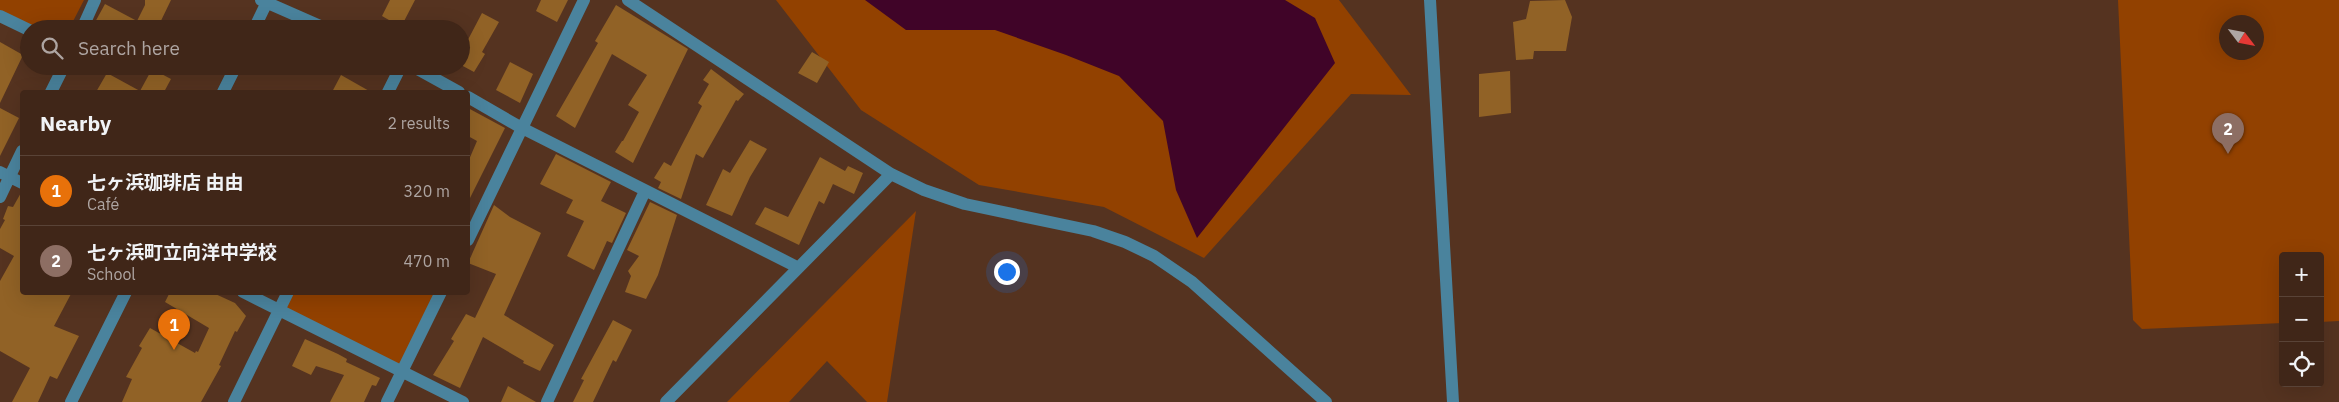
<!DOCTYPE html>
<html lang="en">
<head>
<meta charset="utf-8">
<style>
	:root { --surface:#402618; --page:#4b3225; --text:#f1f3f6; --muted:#aea5a2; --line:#594337; --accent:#8abfa5 }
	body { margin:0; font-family:"IBM Plex Sans","Noto Sans JP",sans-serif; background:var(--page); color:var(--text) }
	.controls { position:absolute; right:15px; bottom:15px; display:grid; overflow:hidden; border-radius:5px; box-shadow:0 5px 20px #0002 }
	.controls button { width:45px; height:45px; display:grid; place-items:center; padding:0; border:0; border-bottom:1px solid var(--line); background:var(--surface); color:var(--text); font:25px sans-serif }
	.compass { position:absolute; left:2219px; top:15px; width:45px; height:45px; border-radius:50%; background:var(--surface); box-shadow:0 5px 20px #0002; rotate:122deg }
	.you { position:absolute; left:1006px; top:271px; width:18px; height:18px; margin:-12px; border:4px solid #fff; border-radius:50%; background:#1a73e8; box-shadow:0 0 0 8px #1a73e833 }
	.badge { display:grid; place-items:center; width:32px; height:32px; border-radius:50%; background:var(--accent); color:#fff; font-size:16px; font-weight:700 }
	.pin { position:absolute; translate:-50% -41px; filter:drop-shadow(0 1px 2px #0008) }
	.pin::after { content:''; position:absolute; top:26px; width:18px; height:15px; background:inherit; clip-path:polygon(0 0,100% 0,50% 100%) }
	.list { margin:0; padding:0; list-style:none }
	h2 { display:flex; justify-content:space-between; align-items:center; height:65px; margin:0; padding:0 20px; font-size:21px }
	h2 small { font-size:16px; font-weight:400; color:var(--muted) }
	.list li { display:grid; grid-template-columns:32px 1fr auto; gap:15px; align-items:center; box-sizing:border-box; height:70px; padding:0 20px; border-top:1px solid var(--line) }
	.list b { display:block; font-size:19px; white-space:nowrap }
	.list p { margin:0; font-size:16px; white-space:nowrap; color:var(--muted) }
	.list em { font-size:16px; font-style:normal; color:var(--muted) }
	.icon { flex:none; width:28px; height:28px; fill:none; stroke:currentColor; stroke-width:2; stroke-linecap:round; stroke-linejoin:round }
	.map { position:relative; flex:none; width:2339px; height:402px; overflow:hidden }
	.search { position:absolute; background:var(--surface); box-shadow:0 5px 20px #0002; left:20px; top:20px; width:450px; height:55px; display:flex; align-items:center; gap:12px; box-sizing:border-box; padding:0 18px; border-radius:28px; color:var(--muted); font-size:19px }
	.panel { position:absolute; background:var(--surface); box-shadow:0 5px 20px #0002; left:20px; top:90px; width:450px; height:205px; border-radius:5px }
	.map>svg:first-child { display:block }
</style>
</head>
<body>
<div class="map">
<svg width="2339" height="402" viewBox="0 0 2339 402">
	<rect width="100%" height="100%" fill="#553320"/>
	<!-- green -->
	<path fill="#924100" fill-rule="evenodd" d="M0,0H84L69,29H35L0,12Z
		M776,0H1339L1411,95L1351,94L1204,258L1104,207L979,185L861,110Z
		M2118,0H2339V321L2320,322V256H2283V323L2142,329L2133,320ZM2256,22V52H2226V22Z
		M916,211L887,402H867L827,361L789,402H727Z
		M288,293H441L402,372L279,311Z"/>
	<!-- water -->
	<path fill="#400428" d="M865,0H1285L1315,18L1335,63L1197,238L1176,190L1163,121L1119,76L1066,55L995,30H906Z"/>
	<!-- building -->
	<path fill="#916226" d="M145,0H171L157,29H103L94,24L105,4L137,21L145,5Z
		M390,0H415L401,27L382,16Z
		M541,0H568L557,22L536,11Z
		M1565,0L1572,17L1566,51H1534L1533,59L1516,60L1513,22L1526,19L1530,1Z
		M616,5L688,49L633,163L615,152L622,141H623L639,112L628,105L647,75L612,54L575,128L556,116L598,43L595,41Z
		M482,13L499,22L482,52L485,54L474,72L461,65V53Z
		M0,42L23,55L0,103Z
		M812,52L829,62L817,83L798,73Z
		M510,62L533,74L520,103L496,90Z
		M152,69L171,79L164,92H96L107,73L140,91Z
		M711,69L744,94L738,101L736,100L703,158L696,154L681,199L658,188L661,182L654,178L664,162L671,166L702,106L698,103L709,84L703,80Z
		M1510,71L1511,113L1479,117V74Z
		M341,75L371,92H332Z
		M0,108L19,118L0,156Z
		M468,108L505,128L468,202V162L477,141L468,136Z
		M750,140L767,149L750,177L732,216L706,205L723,169L730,173Z
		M556,154L611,182L601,201L626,213L612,243L607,241L594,270L567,256L584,221L566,213L573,200L540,184Z
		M820,157L845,171L848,166L863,173L854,194L833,184L824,204L819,201L799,245L755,224L765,207L788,217Z
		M22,191V292H72L54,326L79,336L57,379L50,376L38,402H12L30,368L0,351V281L14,256L0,248V229L5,220L3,219L8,206L13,207Z
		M650,202L677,215L658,275L646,299L625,292L631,276L628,271L639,256L627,250Z
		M494,205L510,217L541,233L504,315L554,345L540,371L523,363L524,361L483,337L460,388L433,375L454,341L451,339L466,314L475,318L496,274L468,263Z
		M170,292H211L235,303L246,316L237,332L235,331L219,365L221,366L201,402H122L132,379L126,377L142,348L139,346L150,328L195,353L196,351L198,352L209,328L165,302Z
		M613,320L632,330L616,362L613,360L593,402H573L584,380L581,379Z
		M305,339L338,354L347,359L346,362L380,378L376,386L372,385L364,402H330L344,375L316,366L311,375L292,366Z
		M508,386L536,402H501Z"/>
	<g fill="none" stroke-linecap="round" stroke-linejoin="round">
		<!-- minor -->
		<path stroke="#4a839d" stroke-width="12" d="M261,0L327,29
			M628,0L891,174L924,190L965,204L1093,231L1125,242L1154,256L1192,282L1326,402
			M1430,0L1453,402
			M0,16L29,30
			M82,29L95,0
			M254,29L268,0
			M412,66L459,92
			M51,92L64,66
			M223,92L236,66
			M388,92L401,66
			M468,97L520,127L797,267
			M0,172L22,183
			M0,197L22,151
			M468,240L584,0
			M243,292L463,402
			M71,402L126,292
			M234,402L288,292
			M387,402L441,292
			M547,402L645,191
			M666,402L891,174"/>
	</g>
</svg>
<div class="controls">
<button>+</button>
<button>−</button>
<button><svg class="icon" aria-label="locate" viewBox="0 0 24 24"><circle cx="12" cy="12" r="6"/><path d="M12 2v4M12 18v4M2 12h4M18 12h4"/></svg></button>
</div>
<svg class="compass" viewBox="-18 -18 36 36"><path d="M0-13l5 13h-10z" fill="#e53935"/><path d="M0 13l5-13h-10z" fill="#aea5a2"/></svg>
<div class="you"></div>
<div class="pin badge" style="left:174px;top:350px;background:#e8710a">1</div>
<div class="pin badge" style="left:2228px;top:154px;background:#8d6e63">2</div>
<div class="search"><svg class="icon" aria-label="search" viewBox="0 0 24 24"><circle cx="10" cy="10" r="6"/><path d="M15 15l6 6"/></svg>Search here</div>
<section class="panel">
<h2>Nearby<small>2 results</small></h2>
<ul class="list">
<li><span class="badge" style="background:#e8710a">1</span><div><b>七ヶ浜珈琲店 由由</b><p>Café</p></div><em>320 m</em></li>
<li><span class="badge" style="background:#8d6e63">2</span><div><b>七ヶ浜町立向洋中学校</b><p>School</p></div><em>470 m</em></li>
</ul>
</section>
</div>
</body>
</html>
